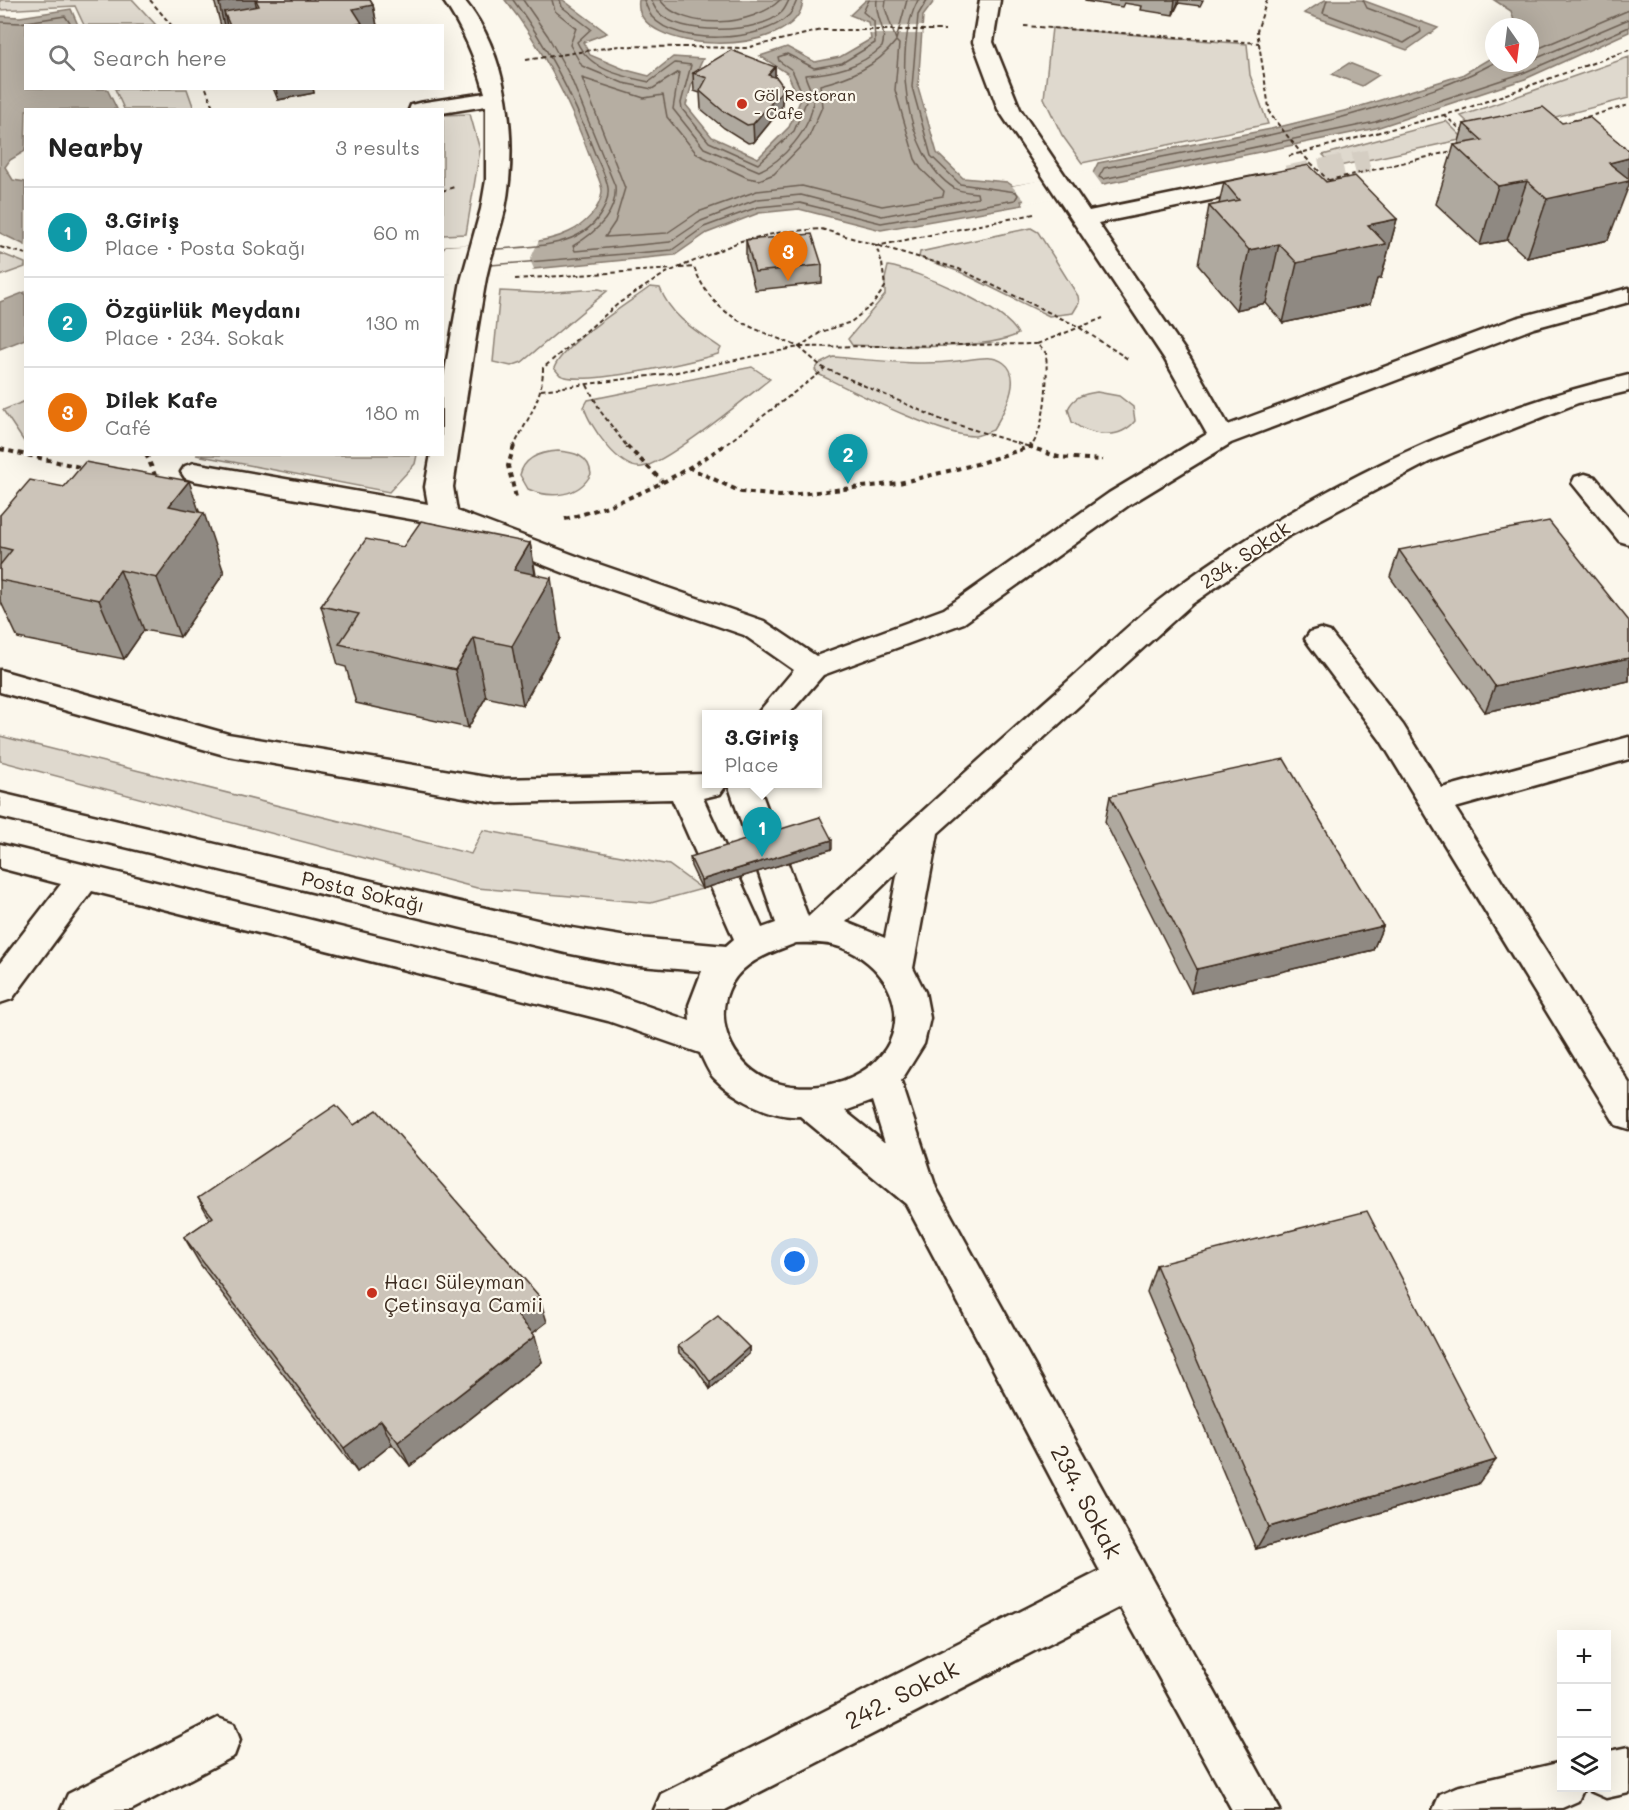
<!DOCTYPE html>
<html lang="en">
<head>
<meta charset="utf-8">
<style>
	:root { --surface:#fff; --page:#f2f2f2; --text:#222; --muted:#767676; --line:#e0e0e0; --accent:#c8321e }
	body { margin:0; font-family:Mali,sans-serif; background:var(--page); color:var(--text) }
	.controls { position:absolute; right:18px; bottom:18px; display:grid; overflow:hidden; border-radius:0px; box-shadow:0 6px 24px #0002 }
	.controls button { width:54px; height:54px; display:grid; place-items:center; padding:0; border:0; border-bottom:2px solid var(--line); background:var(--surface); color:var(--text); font:30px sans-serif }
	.compass { position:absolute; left:1485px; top:18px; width:54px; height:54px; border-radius:50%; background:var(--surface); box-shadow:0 6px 24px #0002; rotate:166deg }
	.you { position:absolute; left:795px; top:1262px; width:21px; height:21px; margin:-15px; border:4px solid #fff; border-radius:50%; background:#1a73e8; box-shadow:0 0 0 9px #1a73e833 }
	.badge { display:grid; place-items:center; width:39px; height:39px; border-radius:50%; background:var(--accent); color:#fff; font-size:20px; font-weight:700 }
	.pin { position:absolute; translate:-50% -50px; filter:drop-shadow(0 2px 3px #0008) }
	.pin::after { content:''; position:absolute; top:32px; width:21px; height:18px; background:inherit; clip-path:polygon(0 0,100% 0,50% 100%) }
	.popup { position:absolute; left:702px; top:710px; width:120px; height:78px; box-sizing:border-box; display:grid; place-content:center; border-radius:0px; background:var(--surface); filter:drop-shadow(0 2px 4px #0005); font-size:20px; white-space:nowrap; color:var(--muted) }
	.popup b { font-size:22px; color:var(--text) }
	.popup::after { content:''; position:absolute; left:50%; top:100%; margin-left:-12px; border:12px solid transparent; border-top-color:var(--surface) }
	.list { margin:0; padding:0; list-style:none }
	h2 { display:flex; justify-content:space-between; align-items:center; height:78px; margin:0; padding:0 24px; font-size:26px }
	h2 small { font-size:20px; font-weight:400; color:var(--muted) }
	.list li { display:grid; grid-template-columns:39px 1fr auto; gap:18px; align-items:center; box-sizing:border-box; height:90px; padding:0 24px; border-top:2px solid var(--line) }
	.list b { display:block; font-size:22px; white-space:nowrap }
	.list p { margin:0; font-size:20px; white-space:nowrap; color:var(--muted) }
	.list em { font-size:20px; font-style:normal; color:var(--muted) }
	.icon { flex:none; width:33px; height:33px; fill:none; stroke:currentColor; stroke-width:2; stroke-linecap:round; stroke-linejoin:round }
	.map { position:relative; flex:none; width:1629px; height:1810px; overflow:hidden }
	.search { position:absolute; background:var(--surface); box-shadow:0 6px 24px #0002; left:24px; top:24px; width:420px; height:66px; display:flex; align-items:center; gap:15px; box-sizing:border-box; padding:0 21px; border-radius:0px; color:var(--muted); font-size:22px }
	.panel { position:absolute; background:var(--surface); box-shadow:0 6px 24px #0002; left:24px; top:108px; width:420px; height:348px; border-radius:0px }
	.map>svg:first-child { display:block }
</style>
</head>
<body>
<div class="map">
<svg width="1629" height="1810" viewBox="0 0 1629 1810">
	<rect width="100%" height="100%" fill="#fbf7ec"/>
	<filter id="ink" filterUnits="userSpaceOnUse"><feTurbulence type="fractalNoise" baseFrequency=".0167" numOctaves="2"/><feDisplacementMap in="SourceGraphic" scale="12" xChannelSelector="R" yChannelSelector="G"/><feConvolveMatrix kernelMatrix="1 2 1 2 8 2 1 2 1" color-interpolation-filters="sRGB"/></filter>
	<g filter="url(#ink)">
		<!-- green -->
		<path fill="#dfd9ce" stroke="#8d8276" stroke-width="1.5" d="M0,0H133L156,25H84L75,6L0,10Z
			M1052,28L1247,44L1250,75L1268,124L1082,163L1062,135L1044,98Z
			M1629,57V98L1482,136L1461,116Z
			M115,89H187L194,109H124Z
			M470,114L480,150L466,234L443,235V115Z
			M1446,121L1464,139L1335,167L1323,155Z
			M1031,228L1038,232L1078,296L1079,303L1073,313L1049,316L960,272L919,257L920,252Z
			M0,253L25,263V267L0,276Z
			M888,266C916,270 1006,308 1018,334C986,351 891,346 852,345L848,339L885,295V279Z
			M650,287L660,288C671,317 696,331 721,348L718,354C691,362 582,387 560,375C559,374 555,369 554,368C563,344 627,304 650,287Z
			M599,289L607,291L522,362L511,366L493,362L500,291L540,293Z
			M833,357C874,360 917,366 958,361C972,360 992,353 1004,363C1024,378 1003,414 993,430C988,432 981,435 975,436C942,437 851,390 818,374L815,370L819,364Z
			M752,367L770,379C747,397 666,464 642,467C619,470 589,425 584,407L588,400Z
			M1097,392L1119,396L1133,407L1135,421C1119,441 1090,436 1072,422L1068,409C1074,396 1084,394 1097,392Z
			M25,401V443L3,410Z
			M558,451C573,452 589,455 591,474C579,497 550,499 528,489L520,475C524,457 541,452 558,451Z
			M196,455H417L415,464L389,492Z
			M0,736L471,854L483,830L669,865L702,889L651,903L477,888L0,761Z"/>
		<!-- water -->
		<path fill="#b6aea2" stroke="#85796d" stroke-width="1.5" d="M505,0H563L607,33L583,42L590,55L626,70L649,76L673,57L703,59L693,80L686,105L712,137L758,158L789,127L800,101L787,73L760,56L787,47L815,62L840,57L871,39L868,22L850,15L866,0H935L923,16L918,87L937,153L963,178L1007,182L1013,186L1093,173L1098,163L1271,129L1348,110L1462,75L1494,56V63H1530V27H1516L1511,11L1494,0H1629V32L1525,79L1376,128L1021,201L1023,205L881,230L799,209L759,213L707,233L675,255L534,269L443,273L442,249L446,246C482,244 537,248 569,232C584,225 601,209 602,191C602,184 596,173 593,165C572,107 544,48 505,0Z
			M639,0H803C800,60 630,55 639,0Z
			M1325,0H1362L1438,28L1407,50L1304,13Z
			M71,9L78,25L26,26V88L107,89L117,109L26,110L25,151L10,160L5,167L13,180L25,182V245L0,233V16L20,17Z
			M1349,63L1379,75L1362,86L1332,74Z
			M25,292V339L0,349V302Z"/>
		<!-- pier -->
		<path fill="#fbf7ec" d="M923,26L922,34H868L866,27Z
			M1091,170L1104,188L1027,203L1012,186Z
			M539,240L530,260L534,269L523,273L443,274V250L446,246Z"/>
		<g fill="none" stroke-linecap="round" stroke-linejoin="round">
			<!-- shore -->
			<path stroke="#6c5f53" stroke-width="1.5" d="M523,0L548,36L570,76L615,186C618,214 595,233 573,246L575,251L670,242L701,221L758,199L801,195L882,216L978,198L977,193C970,192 960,192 954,188C904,157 892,49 918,0
				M552,0L555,11L576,28L570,45L582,66L623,83L652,89L679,72L673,109L704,148L759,171C783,161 811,129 813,102C814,93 807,84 805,75C834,73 860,67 882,47C888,29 874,17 877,0
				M560,0L562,7L591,29L577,42C590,70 621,76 649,82L675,63L691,65L681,103L682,109L709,142L758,164L794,131L806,102L792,70L779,61L778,57L787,54L814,68L842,63L875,43L874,21L863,12L869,0
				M644,0C646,5 649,13 652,17C677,46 762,42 788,16C792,13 795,5 797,0
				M651,0C653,4 655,9 658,12C678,36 761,34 782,12C785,9 787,4 789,0
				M660,0C684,32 754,26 780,0
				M886,0L885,8L896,40L907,0
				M1327,0L1323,13L1404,43L1421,32L1420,28L1367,8L1363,0
				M0,22L20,23L65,16L72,26
				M896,41L899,44L895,90L915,159L921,169L944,191L943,196L882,206L802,186L757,191L698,212L667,233L605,237L615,222L625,188L582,78L644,98L663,95L667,117L697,154L748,178L759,180L774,174L808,139L822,107L820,85C851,77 876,67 896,41Z
				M1530,52L1629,10
				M1530,61L1629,19
				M1494,63C1455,84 1413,97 1371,109C1283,135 1193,151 1104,168L1099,177L1103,179L1375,122L1523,73L1629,27
				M495,249C529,247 580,248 600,215C605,208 609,197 608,188C607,177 599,164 595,154C574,99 549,47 513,0
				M491,265L672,250L704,227L758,207L800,203L881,223L1015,200L1018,195L1016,192L960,184L931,156L912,87L918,15L927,0"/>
			<!-- minor-tunnel -->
			<path stroke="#d5cec3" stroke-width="23" stroke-dasharray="23 11" stroke-linecap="butt" d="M1287,177L1369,161"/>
			<defs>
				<path id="minor" d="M443,0H464C509,54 518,142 505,209C500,234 489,258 485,284C473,351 463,419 453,487L457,511L587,560L764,621L816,656L944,609L1109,493L1207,434L1164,358L998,109L973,42L980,0H1000L993,42L1020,109L1089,211L1265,175L1273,177L1276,182L1273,187L1265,189L1098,223L1190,358L1228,425L1516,318L1629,288V302L1534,328L1231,443L1129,505L964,623L823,675L789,714H757L794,670L744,635L567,574L439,524L194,481L185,478L181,472L185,466L194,463L428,504L425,487L431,454H442V388L461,281L481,209L486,180V106L442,113V110H409L411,105L419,103L485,93C476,60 463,28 443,0Z
					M1629,375V391L1578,403L1429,462L1287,537L1192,604L938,833L913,968L925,992L930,1018L924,1044L901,1081L936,1188L1280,1810H1232L1120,1607L725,1810H654L661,1794L1100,1571L906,1204L800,1116C772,1118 733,1098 714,1078C708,1072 704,1061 700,1053L608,1021L92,891L12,999L0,1003V963L61,884L0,868V844L610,993L690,1021L689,1005L702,971L627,965L566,953L0,817V793L566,927L627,937L726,946L734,939L672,799L498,803L228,756L0,692V670L228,734L498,779L706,774V784H727L720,794L703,798L762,928L776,923L728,784H758L808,917C890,840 973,765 1057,691C1096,657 1133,619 1174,589C1309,490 1466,413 1629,375ZM898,871L885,938L846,922ZM796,943C808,943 821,942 833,945C874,955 909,998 890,1041C870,1084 806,1097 766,1079C731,1062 712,1018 732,983C745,960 773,952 796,943ZM872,1101L885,1143L845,1111Z
					M1585,474L1595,477L1629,517V544L1619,541L1572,483L1575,477Z
					M1320,629L1330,632L1403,725L1442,788L1629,737V759L1455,808L1629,1083V1129L1616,1125L1381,741L1310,646L1305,639L1310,632Z
					M218,1718L234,1724L240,1740L234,1756L131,1810H61L68,1794Z
					M1629,1747V1793L1606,1798L1590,1791L1588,1788H1606V1752Z
					M1562,1762V1788H1584L1578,1801L1562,1808L1433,1810L1440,1794L1456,1787Z"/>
			</defs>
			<!-- minor casing -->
			<use href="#minor" stroke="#3b2a1e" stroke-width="5"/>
			<!-- path-far1 -->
			<path stroke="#3b2a1e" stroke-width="2" stroke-dasharray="4.5 3" stroke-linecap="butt" d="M150,0L172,26
				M1267,0L1257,31L1270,114L1301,153L1328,180
				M1024,26L1259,43
				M526,60L619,46L746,48L822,30H945
				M206,88L214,110
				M1444,115L1466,134
				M1572,121L1629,105
				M1615,140L1629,150
				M1289,156L1459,111L1629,50
				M1321,182L1457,150
				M442,191L454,187
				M0,247L26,254
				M680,268L694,267C714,319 752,327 799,347L821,332L851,322L873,304L885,287L882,263L876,246L1034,214
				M515,279L672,269
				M1037,344L1103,318
				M799,347L822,367L942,420L1033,448
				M587,385L601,412L628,448
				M541,390L672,373L799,347L1037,344L1046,353C1048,377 1046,429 1030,448
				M513,448C526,421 543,399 543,368L619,303L666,273L741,241L782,232L821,229L959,269L1077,326L1128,359
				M721,448L825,369"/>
			<!-- path -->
			<path stroke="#3b2a1e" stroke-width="4" stroke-dasharray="5 4.5" stroke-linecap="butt" d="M514,446L508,466L517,501
				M627,446L663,482
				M1028,446L1058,457L1103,460
				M0,449L84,468
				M146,454L155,475
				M688,467L741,492L780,496L899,483L977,464L1032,446
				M565,519C623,504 674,480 723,446"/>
			<!-- minor -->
			<use href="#minor" fill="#fbf7ec" fill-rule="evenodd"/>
		</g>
		<!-- wall -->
		<path fill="#afa99f" stroke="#3b2a1e" stroke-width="1.5" d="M214,0H370L373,5L377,26H221Z
			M1085,0H1203L1200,6L1179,3L1173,15L1141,10L1142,6L1124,3L1122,7L1085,1Z
			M775,67V78L782,85V103L781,109L754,142L748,143L724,128L701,109L700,93L694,91L693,73Z
			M273,88H313L314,93L278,100Z
			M1464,124L1628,179L1608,240L1527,258L1507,240L1480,245L1436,204L1454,145H1458Z
			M1224,182H1326L1397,219L1381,278L1377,279L1370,304L1283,323L1266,303L1236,310L1198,265L1209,206L1219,204Z
			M746,240L822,265V283L755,290L746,258Z
			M64,487L199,512L224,573L180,637L144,630L124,659L18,638L0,600V515Z
			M530,543L536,575L560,638L523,705L486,697L468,728L356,703L346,667L338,665L321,606L403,547Z
			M1399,550L1629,621V681L1485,712L1390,577Z
			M1110,796L1383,926L1373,950L1191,993L1105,822Z
			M832,849L702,889L691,866L690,857Z
			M354,1125L547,1322L532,1333L542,1362L410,1466L392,1444L357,1472L200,1264L184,1237L210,1219L198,1198Z
			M1156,1265L1478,1484L1256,1549L1147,1292Z
			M678,1346L749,1347V1354L710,1389L696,1368L679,1353Z"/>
		<!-- shaded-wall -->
		<path fill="#8f8982" stroke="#3b2a1e" stroke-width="1.5" d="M233,0H255L261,26L224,12L227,26H224L219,3Z
			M334,0L373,5L377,26H340Z
			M1175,0H1179L1173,15Z
			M775,67V85L768,75Z
			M782,85V103L781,109L754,142L753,124Z
			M276,88H313L314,93L278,100Z
			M1629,158V176L1627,182L1629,181V185L1608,240L1527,258L1547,199L1609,163Z
			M1527,181L1507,240L1480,245L1498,186Z
			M1397,219L1381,278L1377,279L1370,304L1283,323L1297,263L1368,225Z
			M1279,244L1266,303L1236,310L1249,250Z
			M189,481L201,517L204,513L224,573L180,637L157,578L169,506Z
			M530,543L539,599L551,578L560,638L523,705L512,646L514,570Z
			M120,570L144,630L124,659L99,600Z
			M474,638L486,697L468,728L455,670Z
			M1629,658V681L1485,712L1495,686Z
			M832,840V849L702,889L701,880Z
			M1383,926L1373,950L1191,993L1197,969Z
			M539,1296L547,1322L524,1340L516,1314Z
			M535,1336L542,1362L410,1466L398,1442Z
			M749,1347V1354L710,1389V1382Z
			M381,1420L392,1444L357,1472L344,1448Z
			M1496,1460L1478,1484L1256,1549L1269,1527Z"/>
		<!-- building -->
		<path fill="#ccc4b9" stroke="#3b2a1e" stroke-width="1.5" d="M217,0H233L219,3Z
			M256,0H370L373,5L353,9L362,23L351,26H230L224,12L259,6Z
			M731,50L775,67L768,75L777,78L782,85L781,92L753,124L747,125L723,111L700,91L707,78L693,73Z
			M1543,107L1562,123L1589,117L1629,151V158L1609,163L1629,179V181L1547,199L1527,181L1498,186L1454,145L1482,140L1464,124Z
			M1309,165L1326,182L1355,176L1397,219L1368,225L1386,244L1297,263L1279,244L1249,250L1209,206L1239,200L1224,182Z
			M812,234L822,265L755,272L746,240Z
			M85,462L189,481L169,506L204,513L157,578L120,570L99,600L0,580V565L12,550L0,547V515L30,480L64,487Z
			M421,521L530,543L514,570L551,578L512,646L474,638L455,670L339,644L359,614L321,606L366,539L403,547Z
			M1549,521L1629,621V658L1495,686L1399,550Z
			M1284,759L1383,926L1197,969L1110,796Z
			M820,817L832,840L701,880L690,857Z
			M336,1105L354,1125L377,1110L539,1296L516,1314L535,1336L398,1442L381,1420L344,1448L184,1237L213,1217L198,1198Z
			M1367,1211L1496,1460L1269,1527L1156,1265Z
			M718,1316L749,1347L710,1382L695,1361L678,1346Z"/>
	</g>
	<!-- markers -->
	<g fill="#c8321e" stroke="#fbf7ec" stroke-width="2">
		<circle cx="742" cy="104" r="6"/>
		<circle cx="372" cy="1293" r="6"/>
	</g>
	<g text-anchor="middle" stroke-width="4.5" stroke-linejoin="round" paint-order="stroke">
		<!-- far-poi labels -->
		<g font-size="16" fill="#3b2a1e" stroke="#fbf7ec" text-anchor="start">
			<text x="754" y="101">Göl Restoran<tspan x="754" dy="18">- Cafe</tspan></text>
		</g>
		<!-- street labels -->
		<g font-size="20" fill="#3b2a1e" stroke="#fbf7ec">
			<text transform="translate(1245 555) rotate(-34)" y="7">234. Sokak</text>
			<text transform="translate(363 892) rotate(13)" y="7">Posta Sokağı</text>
		</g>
		<!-- poi labels -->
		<g font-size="20" fill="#3b2a1e" stroke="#fbf7ec" text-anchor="start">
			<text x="384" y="1289">Hacı Süleyman<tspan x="384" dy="23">Çetinsaya Camii</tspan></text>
		</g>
		<!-- near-street labels -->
		<g font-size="24" fill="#3b2a1e" stroke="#fbf7ec">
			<text transform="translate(1086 1502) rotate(62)" y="8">234. Sokak</text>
			<text transform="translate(902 1695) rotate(-27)" y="8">242. Sokak</text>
		</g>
	</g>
</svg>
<div class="controls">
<button>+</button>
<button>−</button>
<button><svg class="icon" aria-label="layers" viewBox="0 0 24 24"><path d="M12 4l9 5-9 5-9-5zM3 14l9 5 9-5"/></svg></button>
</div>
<svg class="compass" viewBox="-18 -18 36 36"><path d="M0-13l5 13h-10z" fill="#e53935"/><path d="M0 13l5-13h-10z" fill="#767676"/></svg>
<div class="you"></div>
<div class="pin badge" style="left:762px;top:857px;background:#0f9aa8">1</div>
<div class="popup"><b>3.Giriş</b>Place</div>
<div class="pin badge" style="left:848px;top:484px;background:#0f9aa8">2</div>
<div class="pin badge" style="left:788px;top:281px;background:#e8710a">3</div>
<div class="search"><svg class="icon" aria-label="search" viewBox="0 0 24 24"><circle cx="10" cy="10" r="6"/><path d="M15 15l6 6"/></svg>Search here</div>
<section class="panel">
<h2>Nearby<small>3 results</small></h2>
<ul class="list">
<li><span class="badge" style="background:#0f9aa8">1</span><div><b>3.Giriş</b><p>Place · Posta Sokağı</p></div><em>60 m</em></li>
<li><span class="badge" style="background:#0f9aa8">2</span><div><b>Özgürlük Meydanı</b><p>Place · 234. Sokak</p></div><em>130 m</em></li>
<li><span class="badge" style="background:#e8710a">3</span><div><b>Dilek Kafe</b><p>Café</p></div><em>180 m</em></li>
</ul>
</section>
</div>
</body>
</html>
